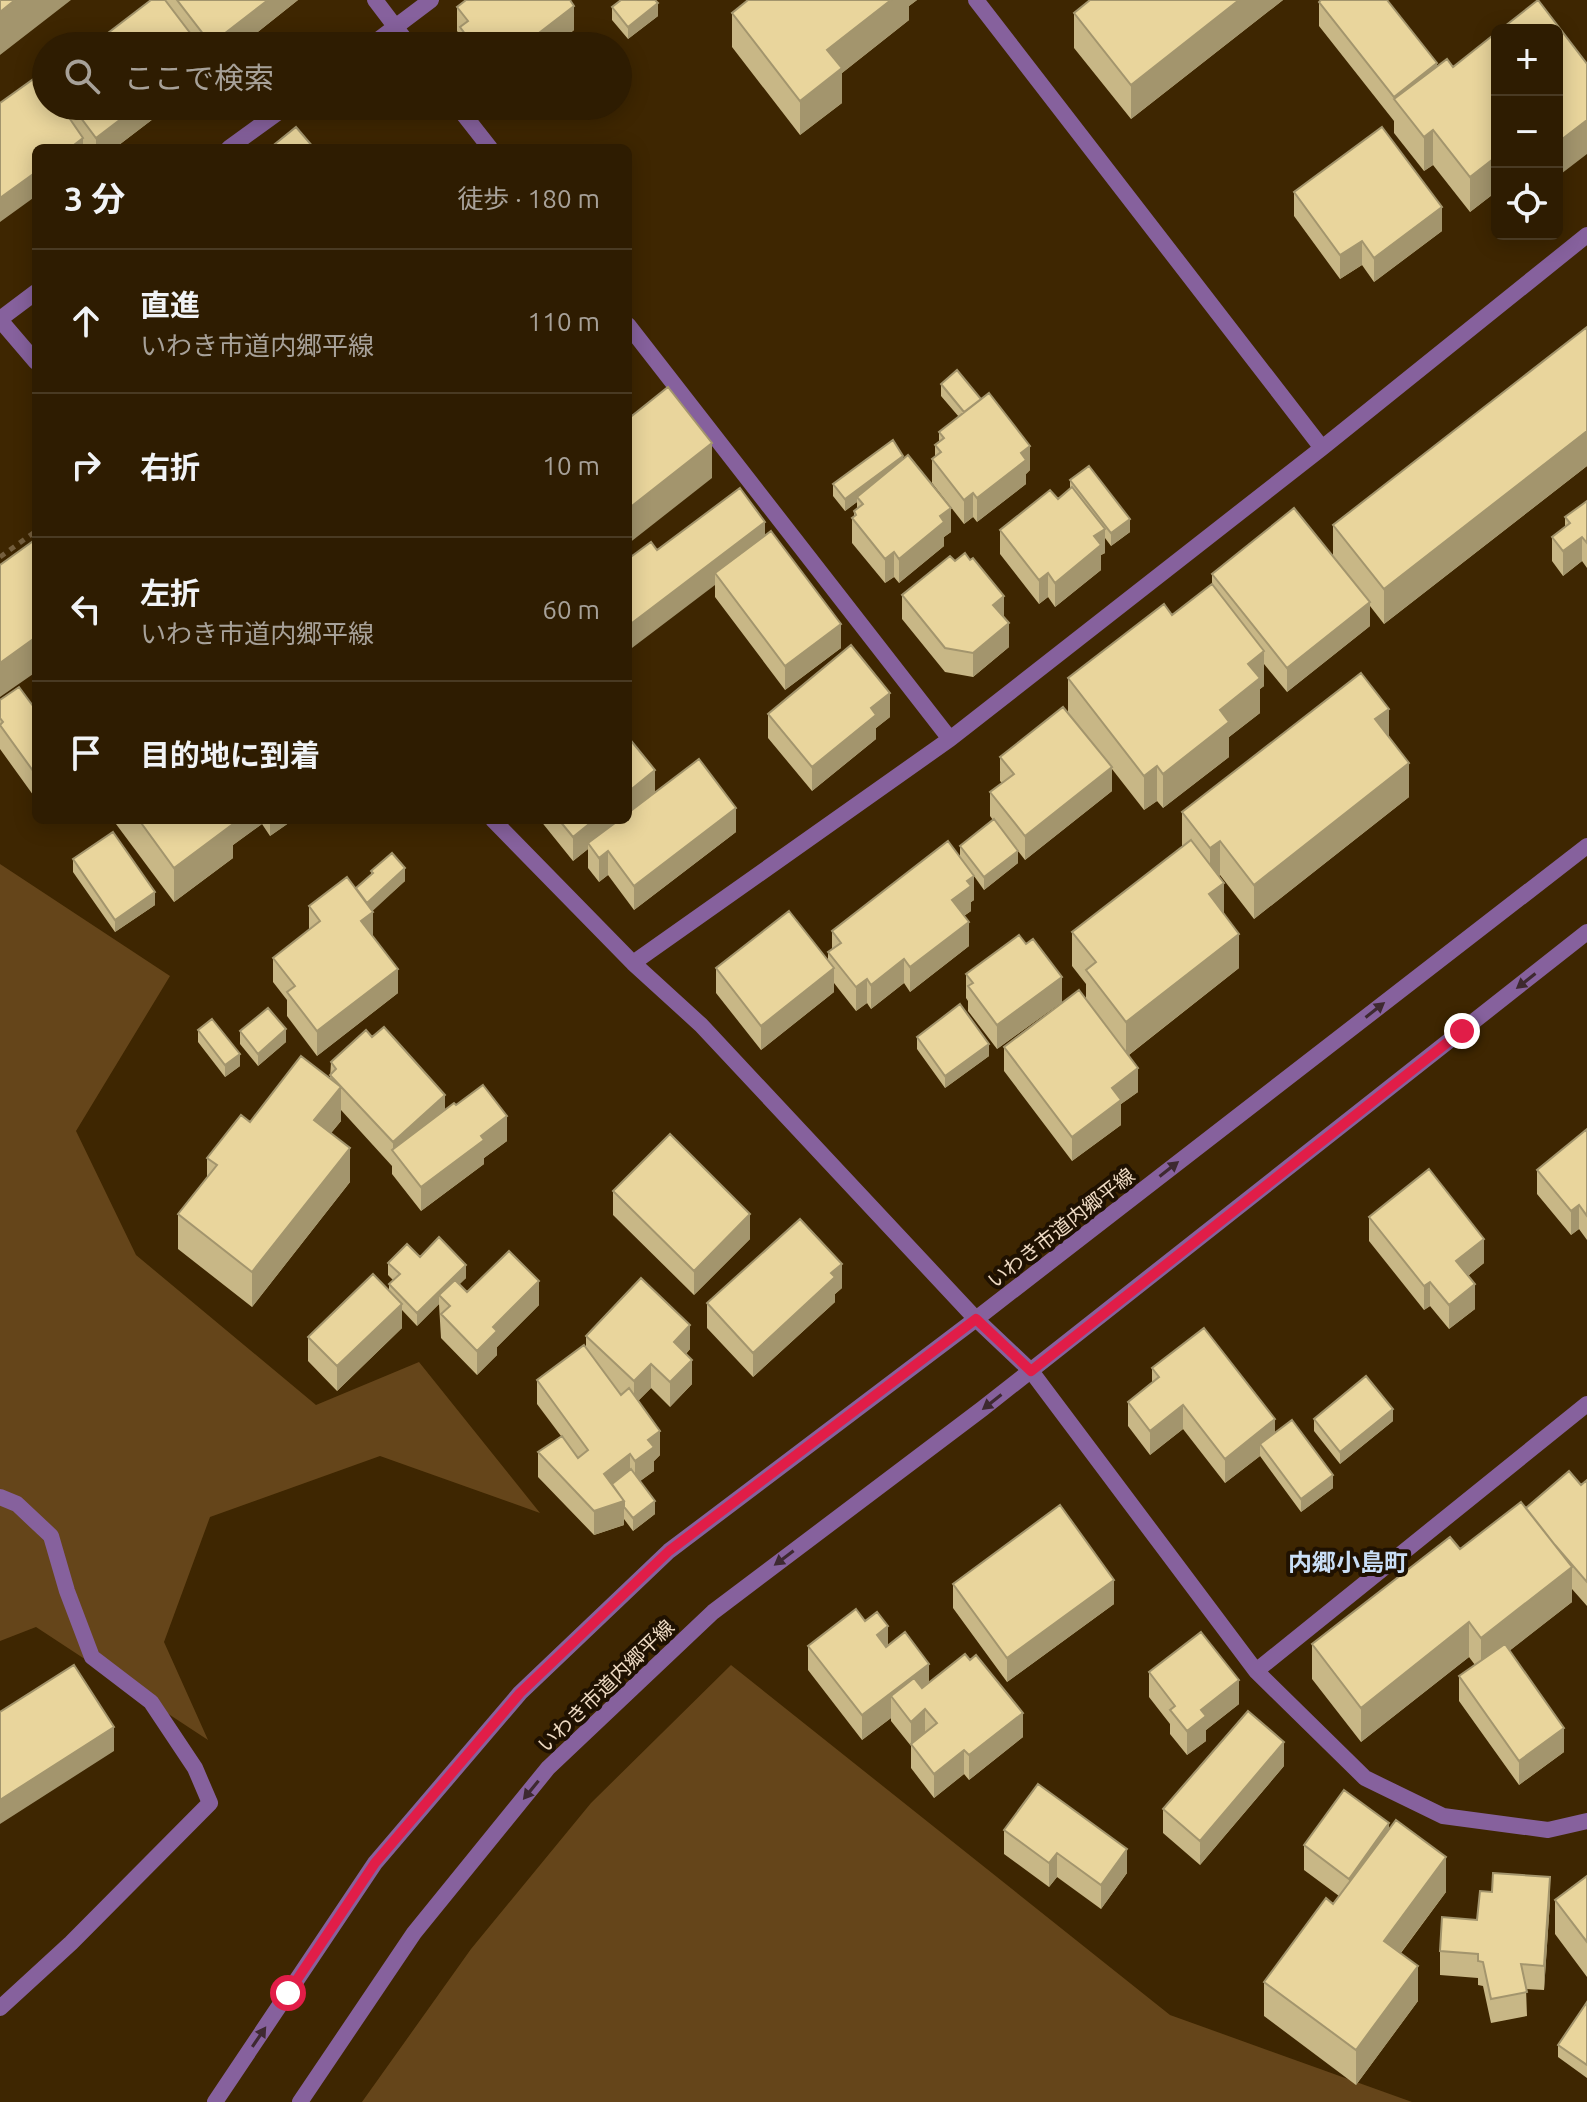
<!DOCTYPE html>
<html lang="ja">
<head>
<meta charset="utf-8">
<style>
	:root { --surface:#2e1c01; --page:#3a2910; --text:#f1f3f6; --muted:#a7a199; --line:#493a23 }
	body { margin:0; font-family:Ubuntu,"Noto Sans JP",sans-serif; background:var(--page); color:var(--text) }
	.controls { position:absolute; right:24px; top:24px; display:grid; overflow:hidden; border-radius:12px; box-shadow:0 4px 20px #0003 }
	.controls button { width:72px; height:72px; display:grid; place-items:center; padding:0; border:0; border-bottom:2px solid var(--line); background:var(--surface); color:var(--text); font:40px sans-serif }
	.stop { position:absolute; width:24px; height:24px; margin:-18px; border:6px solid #e11d48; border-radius:50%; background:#fff }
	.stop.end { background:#e11d48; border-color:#fff; box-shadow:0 2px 8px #0008 }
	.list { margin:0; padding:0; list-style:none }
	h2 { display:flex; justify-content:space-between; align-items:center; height:104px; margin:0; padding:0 32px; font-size:34px }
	h2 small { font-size:26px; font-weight:400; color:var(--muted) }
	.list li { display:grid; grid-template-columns:52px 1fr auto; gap:24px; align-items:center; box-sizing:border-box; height:144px; padding:0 32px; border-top:2px solid var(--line) }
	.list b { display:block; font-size:30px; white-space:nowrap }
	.list p { margin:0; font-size:26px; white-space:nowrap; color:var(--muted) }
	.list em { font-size:26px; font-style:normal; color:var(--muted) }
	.icon { flex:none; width:44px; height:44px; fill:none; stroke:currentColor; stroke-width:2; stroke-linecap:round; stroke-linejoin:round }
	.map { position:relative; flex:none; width:1587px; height:2102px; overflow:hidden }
	.search { position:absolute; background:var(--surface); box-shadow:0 4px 20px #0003; left:32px; top:32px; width:600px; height:88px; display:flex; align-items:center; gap:20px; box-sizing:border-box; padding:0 28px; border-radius:44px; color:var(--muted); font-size:30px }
	.panel { position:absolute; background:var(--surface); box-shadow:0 4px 20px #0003; left:32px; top:144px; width:600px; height:680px; border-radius:12px }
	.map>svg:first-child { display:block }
</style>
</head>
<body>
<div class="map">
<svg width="1587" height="2102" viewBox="0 0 1587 2102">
	<rect width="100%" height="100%" fill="#3e2601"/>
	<!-- green -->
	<path fill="#65451a" d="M0,864L170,976L76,1131L136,1255L316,1405L419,1362L540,1513L380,1456L210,1517L164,1642L208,1740L36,1627L0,1641Z
		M731,1665L1170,2015L1412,2102H362L471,1949L591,1803Z"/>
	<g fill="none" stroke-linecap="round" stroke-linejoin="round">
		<!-- path -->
		<path stroke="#745e3d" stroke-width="5" stroke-dasharray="6 6" stroke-linecap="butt" d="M0,557L36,531"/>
		<!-- minor -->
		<path stroke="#86619d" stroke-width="16" d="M375,0L410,46
			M976,0L1322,448
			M370,46L431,0
			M457,106L490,148
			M229,148L287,106
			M0,319L36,292
			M0,320L36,362
			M628,325L950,739
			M493,820L633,963L701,1025L976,1319L1031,1371L1256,1671L1365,1778L1443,1816L1548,1830L1587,1821
			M633,963L950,739L1322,448L1587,235
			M0,1497L17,1504L51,1536L67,1591L92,1657L151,1702L195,1768L210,1803L71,1943L0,2008
			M1256,1671L1587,1404"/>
		<!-- tertiary -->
		<path stroke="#86619d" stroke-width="16" d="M215,2102L375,1863L520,1693L669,1551L976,1319L1587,846
			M300,2102L414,1933L548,1768L713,1612L982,1409L1587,932"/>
	</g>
	<!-- wall -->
	<path fill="#c8b786" d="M151,0H298L240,46H91Z
		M748,0H917L909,6V20L842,73V103L800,135L732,47V13Z
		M1090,0H1283L1131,119L1074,48V13Z
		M1319,2L1437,67H1453L1497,32V201L1492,195L1470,212L1433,165L1424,171L1394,133V120V121L1319,26Z
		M457,7L574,30L554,46H460V35L457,31Z
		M612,7L658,16L628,39L612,20Z
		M46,106H170L115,148H86L83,145V148Z
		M1294,192L1442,231L1374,282L1362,265L1340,279L1294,216Z
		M1587,327V466L1384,624L1370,606V626L1287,692L1264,664V686L1260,689V713L1229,737V757L1163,808L1157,801L1144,810L1112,769V791L1025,860L1018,851V863L984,890L974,876V900L971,902V911L964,916L969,946L910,992L904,983L871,1009L867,1003L856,1011L834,983V992L761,1050L716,993V968L828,961V952L832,950V931L960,857V846L993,820L990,816V792L1002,783L1000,781V757L1068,712V678L1172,615L1212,584V574L1333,557V525Z
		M941,384L1030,470L1026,474V484L977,522L973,517L964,524L932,483V459L935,457V445L939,442V432L959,417L941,396Z
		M903,458L951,532L944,537V546L899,583L894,577L885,583L852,543V518L854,517V511L857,508V502L845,511L833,496V484Z
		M1070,480L1130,532L1111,546L1105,538V553L1101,555V570L1055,607L1048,597L1039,604L1000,554V530L1058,499L1070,489Z
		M1587,501V568L1582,561L1563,576L1552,561V537L1565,527V517Z
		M765,535L841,648L785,690L715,597V585L657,550Z
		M902,595L1004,617L1009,647L973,677L945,672L902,619Z
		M0,700L36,710V799L0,749Z
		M768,714L890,717L876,728V739L812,791L768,738Z
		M1389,736L1409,797L1254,919L1220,875L1219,876L1224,913L1239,968L1129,1055L1138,1092L1121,1104V1125L1072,1161L1004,1071V1047L1086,999V984L1072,966V932L1182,847V812Z
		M655,792L736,832L634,910L608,875L599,882L588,868V849L573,861L540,820H628Z
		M113,820H293L270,836L262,824L233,845V858L174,902Z
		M73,859L155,905L115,932L73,872Z
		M371,871L405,881L372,910L373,936L398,993L317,1056L287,1016V1000L273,982V958L309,930V906L356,888L371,875Z
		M966,974L1062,1002L997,1049L968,1011V1001L966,998Z
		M198,1030L240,1066L225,1077L198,1042Z
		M240,1031L286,1042L258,1066L240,1044Z
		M917,1037L989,1056L945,1088L917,1049Z
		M331,1062L445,1110L456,1105L507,1141L484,1158V1164L421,1211L392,1174V1166L341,1110V1121L331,1133L350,1182L252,1307L178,1249V1214L207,1177V1158L250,1122L330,1079Z
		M1587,1129V1240L1579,1229L1571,1235L1537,1194V1170Z
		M613,1191L750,1239L694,1295L613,1215Z
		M1369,1217L1484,1263L1468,1276L1475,1309L1449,1329L1430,1306L1424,1310L1369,1241Z
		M420,1257L466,1278L459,1284L467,1292L539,1305L497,1347V1355L477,1375L441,1338L439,1304L417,1326L402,1310V1328L337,1391L308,1361V1337L389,1291V1284L393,1280L388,1275V1263Z
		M842,1288L835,1294V1302L753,1377L707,1328V1303Z
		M586,1336L690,1349L686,1354L692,1384L670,1407L651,1388L638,1401L660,1455L654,1461V1471L640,1481L655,1514L633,1531L624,1519V1525L594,1535L538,1477V1452L561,1436L537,1404V1380L586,1347Z
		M1152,1368L1275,1432L1333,1488L1301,1512L1260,1456L1225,1483L1183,1429L1150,1455L1128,1426V1402L1152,1382Z
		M1314,1419L1393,1421L1340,1464L1314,1431Z
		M1587,1480V1606L1572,1589V1602L1509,1651L1564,1752L1519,1785L1459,1701V1676L1475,1665L1469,1657L1361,1742L1312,1679V1644L1526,1508L1581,1485Z
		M953,1584L1114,1604L1007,1682L953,1608Z
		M865,1621L888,1645L929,1683L1023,1737L969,1780L964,1774L934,1798L911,1768V1746L891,1721V1718L862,1740L808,1670V1646Z
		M1149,1672L1239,1704L1206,1730V1741L1187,1755L1170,1734V1724L1149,1697Z
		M1284,1766L1200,1865L1163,1833V1809Z
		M1389,1829L1446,1892L1401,1953L1418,2001L1356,2085L1264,2016V1982L1339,1896L1304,1870V1845Z
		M1004,1830L1127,1873L1101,1909L1057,1877L1049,1887L1004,1854Z
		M1587,1876V1977L1555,1934V1900Z
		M1550,1901L1544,1990L1526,1989L1527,2016L1491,2023L1483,1986L1478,1985V1978L1440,1975V1951L1477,1920Z
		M1587,2002V2078L1558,2057V2045Z"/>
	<!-- shaded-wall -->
	<path fill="#a3956d" d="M15,0H71L0,55V12Z
		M268,0H298L240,46H211V44Z
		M891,0H917L909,6V20L842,73V103L800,135V101L827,50Z
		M1239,0H1283L1131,119V85Z
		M658,3V16L628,39V27Z
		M574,6V30L554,46H522Z
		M1437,63V88L1394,99V121V97Z
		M138,106H170L115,148H96V138Z
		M1587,120V154L1557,177V143Z
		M1433,130V165L1424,171V137Z
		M83,138V148H70Z
		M1492,160V195L1470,212V177Z
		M36,172V196L0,222V198Z
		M1442,207V231L1374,282V258Z
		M1362,241V265L1340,279V255Z
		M1587,431V466L1384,624V589Z
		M712,443V478L628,544V509Z
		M1030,446V470L1026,474V484L977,522V498L1021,453Z
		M903,456V468L857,497V502L845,511V499Z
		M973,493V517L964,524V500Z
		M951,508V532L944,537V546L899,583V559L940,516Z
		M1130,519V532L1111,546V533Z
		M765,522V546L715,573V585L628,651V626Z
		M1105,529V553L1101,555V570L1055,607V583L1094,536Z
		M1582,537V561L1563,576V551Z
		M894,552V577L885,583V559Z
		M1048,573V597L1039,604V580Z
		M1004,596V620L993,605Z
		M1370,602V626L1287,692V668Z
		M1009,623V647L973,677V653Z
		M841,624V648L785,690V666Z
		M36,637V672L0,697V663Z
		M1264,651V686L1260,689V713L1229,737V757L1163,808V774L1220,710L1248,664Z
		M890,693V717L876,728V739L812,791V767L871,708Z
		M1389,709V743L1375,719Z
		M1409,763V797L1254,919V885Z
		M1157,766V801L1144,810V776Z
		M1112,767V791L1025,860V836Z
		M655,770V794L628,816V792Z
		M736,808V832L634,910V886Z
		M228,820H262V824L233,845V858L174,902V868Z
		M270,820H293L270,836Z
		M594,820H623L588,843V849L573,861V837Z
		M1220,841V875L1210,883V848Z
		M608,851V875L599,882V858Z
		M1018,851V863L984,890V877Z
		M405,868V881L365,918V905Z
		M974,876V900L971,902V911L952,924V900L967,881Z
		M1224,883V917L1209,894Z
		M155,892V905L115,932V920Z
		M373,912V936L361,921Z
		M969,922V946L910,992V967Z
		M1239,934V968L1126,1057V1022Z
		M904,959V983L871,1009V985Z
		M834,968V992L761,1050V1026Z
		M398,969V993L317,1056V1031Z
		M1062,977V1002L997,1049V1025Z
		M867,979V1003L856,1011V987Z
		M286,1029V1042L258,1066V1054Z
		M989,1044V1056L945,1088V1076Z
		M240,1054V1066L225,1077V1065Z
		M1138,1068V1092L1121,1104V1125L1072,1161V1137L1112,1088Z
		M341,1087V1121L314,1154V1120Z
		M445,1095V1119L393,1151V1142Z
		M507,1116V1141L484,1158V1164L421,1211V1187L481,1136Z
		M350,1148V1182L252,1307V1272Z
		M1579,1205V1229L1571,1235V1211Z
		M750,1214V1239L694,1295V1271Z
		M1484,1239V1263L1456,1285V1261Z
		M842,1264V1288L835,1294V1302L753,1377V1353L831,1273Z
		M466,1265V1278L444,1300L439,1295V1304L417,1326V1313Z
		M539,1281V1305L497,1347V1355L477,1375V1351L493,1327Z
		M1430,1282V1306L1424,1310V1286Z
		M1475,1284V1309L1449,1329V1305Z
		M402,1304V1328L337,1391V1366Z
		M690,1325V1349L674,1366V1342Z
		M692,1360V1384L670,1407V1382Z
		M651,1364V1388L634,1405V1381Z
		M1183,1405V1429L1150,1455V1431Z
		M1393,1409V1421L1340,1464V1452Z
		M1275,1419V1444H1260V1456L1225,1483V1459Z
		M660,1431V1455L654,1461V1471L635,1485V1461L648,1440Z
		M630,1454V1478L613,1491L604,1474Z
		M1333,1475V1488L1301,1512V1499Z
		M624,1501V1525L594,1535V1511Z
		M655,1501V1514L633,1531V1518Z
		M1572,1567V1602L1481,1673V1638Z
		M1114,1580V1604L1007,1682V1658Z
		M1469,1622V1657L1361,1742V1708Z
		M888,1626V1650L877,1635Z
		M929,1664V1688L891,1696V1718L862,1740V1715Z
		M1239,1680V1704L1206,1730V1741L1187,1755V1731L1201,1710Z
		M925,1709V1734L911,1746V1722Z
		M1023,1713V1737L969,1780V1755Z
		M114,1727V1751L0,1824V1800Z
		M1564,1728V1752L1519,1785V1761Z
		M1284,1742V1766L1200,1865V1841Z
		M964,1750V1774L934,1798V1774Z
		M1389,1823V1847L1349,1903V1879Z
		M1127,1849V1873L1101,1909V1885Z
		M1057,1853V1877L1049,1887V1863Z
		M1446,1857V1892L1384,1975V1941Z
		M1550,1877V1901L1544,1990V1966Z
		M1418,1966V2001L1356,2085V2050Z"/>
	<!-- building -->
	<path fill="#e9d59c" stroke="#a3956d" stroke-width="2" d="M0,0H15L0,12Z
		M151,0H165L200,46H91Z
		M177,0H268L211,44Z
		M466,0H570L574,6L522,46H474L460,27L468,21L457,7Z
		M621,0H655L658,3L628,27L612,7Z
		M748,0H891L827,50L842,68L800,101L732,13Z
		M1090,0H1239L1131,85L1074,13Z
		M1321,0H1387L1437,63L1394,97L1319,2Z
		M1538,0L1587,64V120L1557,143V30H1500Z
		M1497,32V167L1492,160L1470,177L1433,130L1424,137L1394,99L1447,59L1453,67Z
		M39,75L46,85V106H61L83,138L70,148H36V172L0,198V103Z
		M72,106H138L96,138Z
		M296,127L314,148H270Z
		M1382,127L1442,207L1374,258L1362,241L1340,255L1294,192Z
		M1587,327V431L1384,589L1333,525Z
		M957,370L981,399L964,412L941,384Z
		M668,387L712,443L628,509V419Z
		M989,393L1030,446L1021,453L1026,460L977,498L973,493L964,500L932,459L941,452L935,445L944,438L939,432Z
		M893,440L903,456L845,499L833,484Z
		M908,455L951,508L940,516L944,522L899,559L894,552L885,559L852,518L856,515L854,511L863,504L857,497Z
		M1089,466L1130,519L1111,533L1070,480Z
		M1072,487L1105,529L1094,536L1101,545L1055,583L1048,573L1039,580L1000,530L1050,490L1058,499Z
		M740,488L765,522L628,626V559L651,542L657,550Z
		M1587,501V543L1582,537L1563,551L1552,537L1570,523L1565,517Z
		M1294,508L1370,602L1287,668L1212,574Z
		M771,531L841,624L785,666L715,573Z
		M36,539V637L0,663V565Z
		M965,553L970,560L973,558L1004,596L993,605L1009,623L973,653L945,648L902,595L950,556L955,561Z
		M1212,584L1264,651L1248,664L1260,678L1220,710L1229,722L1163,774L1157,766L1144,776L1068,678L1164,604L1172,615Z
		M851,645L890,693L871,708L876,715L812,767L768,714Z
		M1361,673L1389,709L1375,719L1409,763L1254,885L1220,841L1210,848L1182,812Z
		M19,687L36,710V775L0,725L3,722L0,718V700Z
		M1063,707L1112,767L1025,836L990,792L1014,774L1000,757Z
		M628,737L655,770L628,792Z
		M699,759L736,808L634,886L608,851L599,858L588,843L619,820H628V813Z
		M994,819L1018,851L984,877L960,846Z
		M139,820H231L233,824L174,868Z
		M559,820H594L573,837Z
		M113,832L155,892L115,920L73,859Z
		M1191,840L1224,883L1209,894L1239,934L1126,1022L1086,970L1096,962L1072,932Z
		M948,841L974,876L967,881L971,886L952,900L969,922L910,967L904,959L871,985L867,979L856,987L828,952L841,943L832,931Z
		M392,853L405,868L367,903L356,888L373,873L371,871Z
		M347,877L373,912L361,921L398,969L317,1031L287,992L295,986L273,958L320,921L309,906Z
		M789,911L834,968L761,1026L716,968Z
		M1019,935L1026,944L1033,939L1062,977L997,1025L968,986L973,983L966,974Z
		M1079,990L1138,1068L1112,1088L1121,1100L1072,1137L1004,1047Z
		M960,1004L989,1044L945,1076L917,1037Z
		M268,1008L286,1029L258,1054L240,1031Z
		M212,1019L240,1054L225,1065L198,1030Z
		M384,1027L445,1095L393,1142L330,1075L336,1069L331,1062L366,1030L372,1037Z
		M301,1056L341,1087L314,1120L350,1148L252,1272L178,1214L217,1165L207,1158L241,1115L250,1122Z
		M483,1085L507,1116L481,1136L484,1140L421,1187L392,1150L454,1103L456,1105Z
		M1587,1129V1216L1579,1205L1571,1211L1537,1170Z
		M670,1134L750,1214L694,1271L613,1191Z
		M1429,1169L1484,1239L1456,1261L1475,1284L1449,1305L1430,1282L1424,1286L1369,1217Z
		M800,1219L842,1264L831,1273L835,1277L753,1353L707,1303Z
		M439,1237L466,1265L417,1313L389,1284L400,1274L388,1263L407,1244L420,1257Z
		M509,1251L539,1281L493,1327L497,1331L477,1351L441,1314L450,1306L439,1295L455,1280L467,1292Z
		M373,1274L402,1304L337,1366L308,1337Z
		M641,1278L690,1325L674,1342L692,1360L670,1382L651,1364L634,1381L586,1336Z
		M1204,1328L1275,1419L1225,1459L1183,1405L1150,1431L1128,1402L1159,1377L1152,1368Z
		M584,1345L621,1395L629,1388L660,1431L648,1440L654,1447L635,1461L630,1454L604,1474L624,1501L594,1511L538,1452L562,1436L578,1458L588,1450L537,1380Z
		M1366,1376L1393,1409L1340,1452L1314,1419Z
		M1292,1420L1333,1475L1301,1499L1260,1444Z
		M631,1469L655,1501L633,1518L624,1507V1501L612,1484Z
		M1569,1471L1581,1485L1587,1480V1582L1555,1545L1526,1508Z
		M1521,1502L1572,1567L1481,1638L1469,1622L1361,1708L1312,1644L1450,1537L1460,1549Z
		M1060,1505L1114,1580L1007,1658L953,1584Z
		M856,1609L865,1621L877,1612L888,1626L877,1635L886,1647L905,1632L929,1664L862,1715L808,1646Z
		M1201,1632L1239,1680L1201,1710L1206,1716L1187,1731L1170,1710L1175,1706L1149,1672Z
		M1505,1644L1564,1728L1519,1761L1459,1676Z
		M965,1654L970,1660L976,1655L1023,1713L969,1755L964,1750L934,1774L911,1744L937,1723L925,1709L911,1722L891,1696L914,1678L922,1688Z
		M74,1665L114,1727L0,1800V1712Z
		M1248,1711L1284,1742L1200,1841L1163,1809Z
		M1038,1784L1127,1849L1101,1885L1057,1853L1049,1863L1004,1830Z
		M1344,1790L1389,1823L1349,1879L1304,1845Z
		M1396,1820L1446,1857L1384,1941L1418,1966L1356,2050L1264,1982L1326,1898L1333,1904Z
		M1493,1873L1550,1877L1544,1966L1521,1964L1527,1992L1491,1999L1483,1962L1478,1961V1954L1440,1951L1442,1917L1477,1920L1480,1891L1492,1892Z
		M1587,1876V1942L1555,1900Z
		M1587,2002V2065L1558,2045Z"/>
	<!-- one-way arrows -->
	<defs><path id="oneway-solid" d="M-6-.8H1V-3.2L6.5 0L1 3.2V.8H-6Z" transform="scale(2)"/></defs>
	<g fill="#3e2930">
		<use href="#oneway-solid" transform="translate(1526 981) rotate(142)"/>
		<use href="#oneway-solid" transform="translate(1375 1010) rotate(-38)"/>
		<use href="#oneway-solid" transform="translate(1169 1169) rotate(-38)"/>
		<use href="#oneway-solid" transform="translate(992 1402) rotate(142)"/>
		<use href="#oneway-solid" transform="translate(784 1558) rotate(143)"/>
		<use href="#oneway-solid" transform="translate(531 1790) rotate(129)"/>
		<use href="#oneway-solid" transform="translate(259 2037) rotate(-56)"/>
	</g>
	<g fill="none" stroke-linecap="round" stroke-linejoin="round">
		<!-- route -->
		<path stroke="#e11d48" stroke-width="10" d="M288,1993L375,1863L520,1693L669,1551L976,1319L1031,1371L1462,1031"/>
	</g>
	<g text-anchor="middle" stroke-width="8" stroke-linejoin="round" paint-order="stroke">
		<!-- street labels -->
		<g font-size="20" fill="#eedac3" stroke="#1f1101">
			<text transform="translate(1061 1228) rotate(-38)" y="7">いわき市道内郷平線</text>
			<text transform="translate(606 1686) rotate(-44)" y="7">いわき市道内郷平線</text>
		</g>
		<!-- quarter labels -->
		<g font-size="24" font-weight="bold" fill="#c9def6" stroke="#1f1101">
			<text x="1348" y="1571">内郷小島町</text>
		</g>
	</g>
</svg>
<div class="controls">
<button>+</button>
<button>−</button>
<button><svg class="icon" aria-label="locate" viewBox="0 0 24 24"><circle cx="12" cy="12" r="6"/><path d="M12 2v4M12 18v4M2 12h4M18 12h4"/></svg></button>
</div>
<div class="stop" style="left:288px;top:1993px"></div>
<div class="stop end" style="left:1462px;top:1031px"></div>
<div class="search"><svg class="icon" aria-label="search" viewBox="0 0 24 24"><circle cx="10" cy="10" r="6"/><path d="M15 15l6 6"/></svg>ここで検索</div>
<section class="panel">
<h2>3 分<small>徒歩 · 180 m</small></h2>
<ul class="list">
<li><svg class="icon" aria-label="ahead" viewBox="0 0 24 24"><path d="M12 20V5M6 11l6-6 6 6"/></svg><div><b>直進</b><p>いわき市道内郷平線</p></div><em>110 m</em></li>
<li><svg class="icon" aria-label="right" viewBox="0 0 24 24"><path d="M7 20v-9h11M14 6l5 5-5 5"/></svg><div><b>右折</b></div><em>10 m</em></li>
<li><svg class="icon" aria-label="left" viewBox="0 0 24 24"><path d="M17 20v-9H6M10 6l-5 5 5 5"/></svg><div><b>左折</b><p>いわき市道内郷平線</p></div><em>60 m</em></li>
<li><svg class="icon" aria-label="arrive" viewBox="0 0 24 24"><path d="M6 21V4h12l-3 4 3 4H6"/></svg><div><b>目的地に到着</b></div></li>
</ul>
</section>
</div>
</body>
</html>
